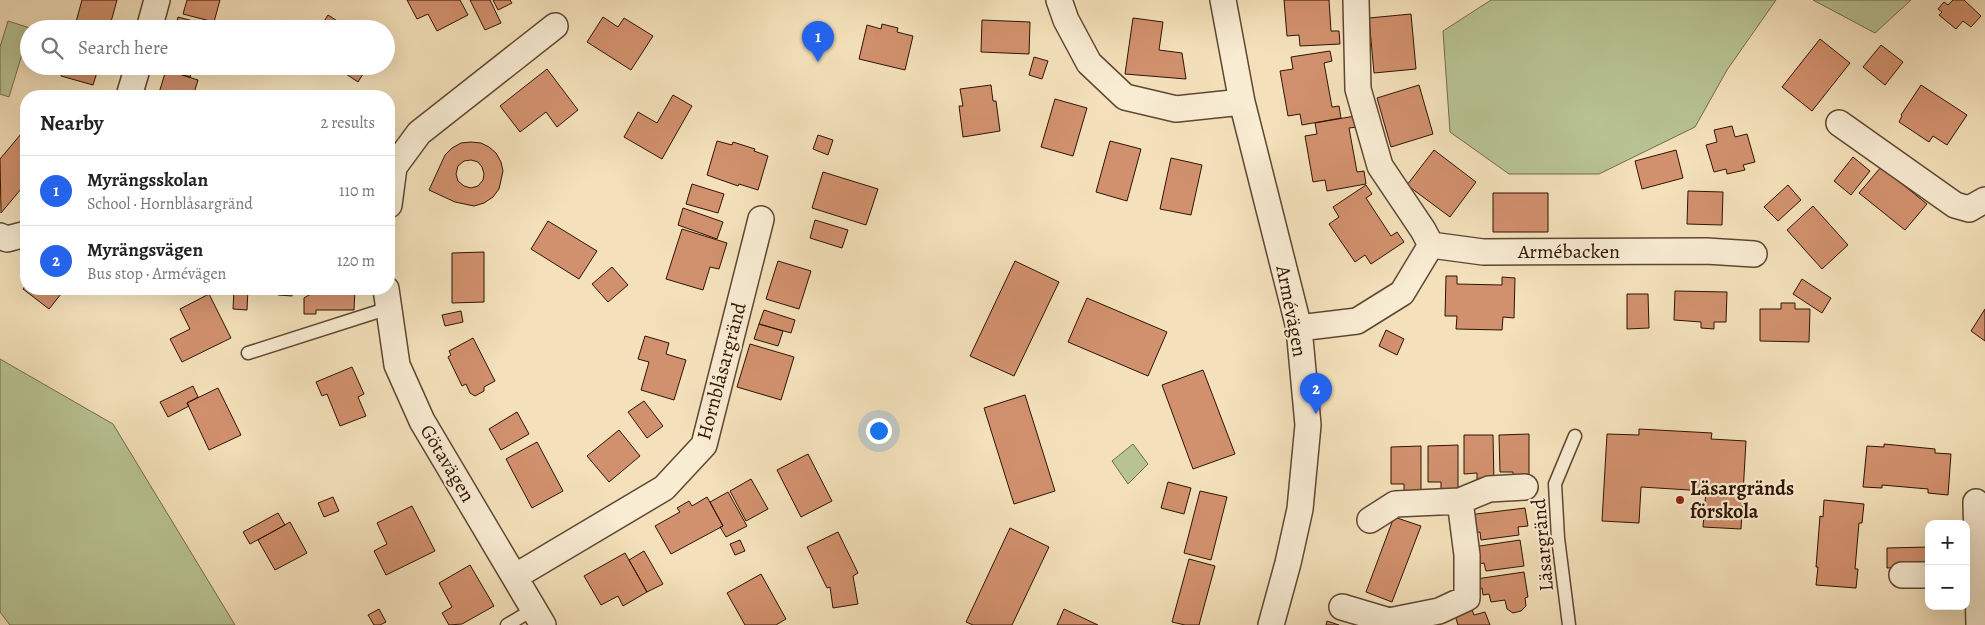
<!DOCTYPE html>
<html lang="en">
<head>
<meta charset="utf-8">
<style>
	:root { --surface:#fff; --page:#f6f6f6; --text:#222; --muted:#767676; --line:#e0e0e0; --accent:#2563eb }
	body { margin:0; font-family:Alegreya,serif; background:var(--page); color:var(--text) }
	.controls { position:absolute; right:15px; bottom:15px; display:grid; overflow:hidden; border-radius:10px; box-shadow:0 5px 20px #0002 }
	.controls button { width:45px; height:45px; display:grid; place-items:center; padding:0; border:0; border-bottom:1px solid var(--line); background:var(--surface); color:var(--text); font:25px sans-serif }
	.you { position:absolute; left:878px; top:430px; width:18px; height:18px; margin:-12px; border:4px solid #fff; border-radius:50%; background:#1a73e8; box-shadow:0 0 0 8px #1a73e833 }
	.badge { display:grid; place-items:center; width:32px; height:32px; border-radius:50%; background:var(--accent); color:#fff; font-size:16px; font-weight:700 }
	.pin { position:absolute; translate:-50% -41px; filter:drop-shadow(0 1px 2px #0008) }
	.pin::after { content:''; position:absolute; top:26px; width:18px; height:15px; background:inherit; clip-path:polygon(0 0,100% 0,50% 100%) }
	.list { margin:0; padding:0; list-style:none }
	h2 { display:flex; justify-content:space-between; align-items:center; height:65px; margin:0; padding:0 20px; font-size:21px }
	h2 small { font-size:16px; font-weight:400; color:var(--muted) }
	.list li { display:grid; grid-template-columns:32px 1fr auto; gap:15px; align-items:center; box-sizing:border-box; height:70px; padding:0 20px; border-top:1px solid var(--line) }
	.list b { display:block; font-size:19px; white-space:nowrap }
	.list p { margin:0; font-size:16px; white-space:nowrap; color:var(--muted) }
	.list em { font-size:16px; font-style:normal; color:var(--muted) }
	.icon { flex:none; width:28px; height:28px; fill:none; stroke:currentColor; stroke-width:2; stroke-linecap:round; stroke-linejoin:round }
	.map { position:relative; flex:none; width:1985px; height:625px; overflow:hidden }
	.search { position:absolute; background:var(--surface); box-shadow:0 5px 20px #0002; left:20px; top:20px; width:375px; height:55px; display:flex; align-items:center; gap:12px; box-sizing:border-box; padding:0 18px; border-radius:28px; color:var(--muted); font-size:19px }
	.panel { position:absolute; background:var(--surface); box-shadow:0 5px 20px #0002; left:20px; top:90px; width:375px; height:205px; border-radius:20px }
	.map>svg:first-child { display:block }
</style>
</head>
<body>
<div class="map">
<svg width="1985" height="625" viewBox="0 0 1985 625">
	<rect width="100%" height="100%" fill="#f4e1bb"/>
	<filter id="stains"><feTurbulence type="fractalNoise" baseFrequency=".004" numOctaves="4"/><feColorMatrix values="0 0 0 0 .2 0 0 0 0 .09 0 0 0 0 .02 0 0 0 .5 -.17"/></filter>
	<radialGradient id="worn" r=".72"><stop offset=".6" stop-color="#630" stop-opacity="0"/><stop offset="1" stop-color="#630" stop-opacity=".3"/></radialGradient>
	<!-- green -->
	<path fill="#b8c393" stroke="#746b4a" d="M1491,0H1776L1727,70L1695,127L1599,174H1509L1450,132L1443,31Z
		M1813,0H1911L1875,33Z
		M8,21L30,28L9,97L0,94V47Z
		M0,359L113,424L235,625H10L0,612Z
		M1133,444L1148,464L1128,484L1112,461Z"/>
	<!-- building -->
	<path fill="#d2916e" stroke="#2f1302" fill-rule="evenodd" d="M82,0H117L109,29H74Z
		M187,0H220L214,22L183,14Z
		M407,0H460L468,15L437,31L428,14L417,19Z
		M470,0H490L501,23L485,30Z
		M493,0H510L512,3L498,10Z
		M1284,0H1329L1331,31H1339L1340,44L1300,46L1299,35L1287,36Z
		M1953,0H1964L1981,16L1971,27L1963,21L1956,29L1939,15L1942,12L1938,9L1944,2L1948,5Z
		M1411,14L1416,69L1374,73L1369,18Z
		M328,15L350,29H319Z
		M178,17L212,26L211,29H175Z
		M603,17L618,27L624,18L653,36L631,70L587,42Z
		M1133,18L1163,22L1159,50L1182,53L1186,79L1125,74Z
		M982,20L1030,22L1029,54L981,52Z
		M882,24L898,28L897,32L913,36L905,70L859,59L867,25L881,29Z
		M1820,39L1850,63L1812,111L1782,87Z
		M1881,45L1903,62L1885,85L1863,67Z
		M1330,51L1332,61L1324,63L1332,107L1339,106L1341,118L1302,125L1300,114L1288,116L1280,71L1293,69L1291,57Z
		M1034,57L1048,61L1042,79L1029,75Z
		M63,66H99L93,85L61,76Z
		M163,66H192L193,67L190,77L166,70L165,72L162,71Z
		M334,66H368L358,82Z
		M547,69L578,110L557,127L546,112L520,132L500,106Z
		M166,70L198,80L193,96H158Z
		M991,85L993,101H996L1000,131L963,137L959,106H963L960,89Z
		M1419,85L1433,134L1391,147L1377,98Z
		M1921,85L1967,115L1947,145L1933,136L1929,142L1899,122L1902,116L1901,115Z
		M673,95L692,106L662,159L624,137L638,112L657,123Z
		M1055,99L1087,108L1073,156L1041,147Z
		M1355,116L1357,127L1349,128L1357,172L1364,171L1366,184L1327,191L1325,180L1313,182L1305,136L1317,134L1315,123Z
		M1732,126L1735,137L1747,134L1755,162L1743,165L1745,170L1727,174L1726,169L1714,172L1706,145L1717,142L1714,130Z
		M26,128V183L1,213L0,159Z
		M818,135L833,140L828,155L813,149Z
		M717,141L732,145L733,142L755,149L754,151L768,156L758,190L739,184L738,186L707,175Z
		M1110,141L1141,149L1127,201L1096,192Z
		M471,142L481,143L489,147L496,153L501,162L503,171L499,189L493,197L484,203L474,206L455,202L429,190L445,155L452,148L461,143ZM471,160L478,162L482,167L484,174L483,180L478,186L471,188L464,186L458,181L456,174L458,166L464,161Z
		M1434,150L1476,182L1450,217L1407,185Z
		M1676,150L1683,178L1642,189L1635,161Z
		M1853,157L1870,171L1851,195L1834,181Z
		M1171,158L1202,165L1191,215L1160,209Z
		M1881,167L1927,204L1905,230L1859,193Z
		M823,172L878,189L866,225L812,208Z
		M692,184L724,194L718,213L686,204Z
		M1366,185L1372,194L1366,198L1391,236L1397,232L1404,242L1371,264L1365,255L1355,262L1329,224L1339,217L1333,207Z
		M1788,185L1801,200L1778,221L1764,207Z
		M1688,191L1723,192L1722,225L1687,224Z
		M1493,193H1548V232H1493Z
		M1813,206L1848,245L1822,269L1787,230Z
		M683,208L723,222L717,239L678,225Z
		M815,220L848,230L842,248L810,238Z
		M548,221L597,251L579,279L531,249Z
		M682,229L727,243L719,269L710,267L703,290L666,279Z
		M484,252V302L452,303V253Z
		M778,261L811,271L799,309L766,299Z
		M1015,261L1059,282L1014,376L970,356Z
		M612,267L628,285L608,302L592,284Z
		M1446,276H1457V284L1502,285V277L1515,278L1514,318L1503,317L1502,330L1456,329L1457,316H1445Z
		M1802,279L1831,298L1822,313L1793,294Z
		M26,285V289H65L49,309L23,289Z
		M234,289H248L247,310L233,309Z
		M278,289H292V296L278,295Z
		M322,289H355L354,310H316V314H304V298L314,292H322Z
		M1675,291L1727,292L1726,322H1714V329L1701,328V322L1674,320Z
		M209,294L231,338L182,362L170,339L190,329L180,309Z
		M1627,294H1648L1649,328L1627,329Z
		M1087,298L1167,332L1148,376L1068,342Z
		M1781,303H1795V309H1810L1809,342L1760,341V309H1781Z
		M1985,309V341L1971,331Z
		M764,310L795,320L791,333L759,324Z
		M461,311L463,322L445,326L442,315Z
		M759,324L783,331L778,346L754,339Z
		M1386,330L1404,339L1397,355L1379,346Z
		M645,336L669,343L666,354L686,360L674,400L641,390L649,362L638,359Z
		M473,338L495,381L484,387V391L475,396L470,393L466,384L462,386L448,357L451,355L449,351Z
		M750,344L794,357L781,400L737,387Z
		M352,367L364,394L358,397L366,416L340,426L327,394L322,396L316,382Z
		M1203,370L1235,454L1193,469L1162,385Z
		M193,386L198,397L187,403L189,406L168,417L160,402Z
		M218,388L241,435L209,450L187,403Z
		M1025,395L1055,491L1014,504L984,408Z
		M644,401L663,426L647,438L628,412Z
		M517,412L529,434L501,450L489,429Z
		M1639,429L1712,433L1711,439L1746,441L1741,529L1703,527L1706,491L1641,487L1639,523L1602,521L1607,434L1639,435Z
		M619,430L640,456L609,482L587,456Z
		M1529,434V481L1513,478V472H1500L1499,435Z
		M1464,435H1493L1494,483L1484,479H1477V473L1464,474Z
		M537,442L563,491L532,508L506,459Z
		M1884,444L1935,449V453L1951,454L1948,495L1928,493V489L1882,485V488L1863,487L1867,446L1884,447Z
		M1458,445V493L1441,490V482H1428V446Z
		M1421,446V494L1404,491V484H1391V447Z
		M808,454L832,501L801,517L777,470Z
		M751,479L768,509L746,521L730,491Z
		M1168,482L1191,488L1184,514L1161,508Z
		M1200,491L1227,497L1211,560L1184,553Z
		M728,492L747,526L726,537L720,527L723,526L710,502Z
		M333,497L339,511L324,517L318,503Z
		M707,497L723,526L671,554L655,526L680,512L677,508L689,501L692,506Z
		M1824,500L1864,504L1862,523H1859L1855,569H1858L1856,588L1816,585L1818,567H1816L1820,516L1823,517Z
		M412,506L435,551L386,575L374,551L387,544L377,523Z
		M1525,508L1528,526L1518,527L1519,535L1481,540L1480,532L1473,533L1468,515Z
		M278,513L285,525L250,544L243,532Z
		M1394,517L1421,526L1392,602L1366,592Z
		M290,522L307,553L275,570L258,540Z
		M1010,528L1049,547L1012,625H973L966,622Z
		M838,532L858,573L853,576L858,604L833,608L830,587L827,588L807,547Z
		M740,540L745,551L735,555L730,544Z
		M1520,540L1524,566L1486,571L1484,563L1478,564L1473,547Z
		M1929,547V566L1887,568V548Z
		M644,551L663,584L647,592L629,560Z
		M625,553L647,592L623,606L618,596L601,605L584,576Z
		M1189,559L1215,566L1199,625H1185L1172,622Z
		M470,565L494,606L462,624L449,625L442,613L452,607L439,583Z
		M1524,572L1528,597L1525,598L1526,606L1521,611L1513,613L1507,609L1505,600L1491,602L1489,594L1483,595L1482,588L1478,589L1476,579Z
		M761,574L786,619L776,625H745L727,593Z
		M379,609L386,622L380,625H374L368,615Z
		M1064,609L1098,625H1057Z
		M1472,610L1474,615L1485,612L1490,625H1458L1454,612Z
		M1327,621L1339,625H1326Z"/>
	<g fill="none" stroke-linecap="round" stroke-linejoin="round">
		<defs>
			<path id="lane" d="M248,353L389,308
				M507,625L534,609
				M1569,625L1558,538L1555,484L1575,436"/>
			<path id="street" d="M1059,0L1066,20L1089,63L1125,97L1176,109L1242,102
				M1223,0L1242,102L1299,328L1308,425L1300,509L1288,563L1271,625
				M149,29L157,0
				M129,96L138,66
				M1839,123L1955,205L1969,209L1985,200
				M389,205L394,167L419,133L555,26
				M0,236L7,239L26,234
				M1431,245L1483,252L1706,251L1754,254
				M386,289L397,365L422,421L543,625
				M1299,328L1357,321L1402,293L1431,245L1423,230L1380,166L1358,89L1356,0
				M1460,501L1489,489L1525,487
				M1976,502L1979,625
				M1902,575H1929
				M516,576L664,488L704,445L761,219
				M1342,607L1389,621L1439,611L1467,598V555L1460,501L1395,504L1370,520"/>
		</defs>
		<!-- lane casing -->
		<use href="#lane" stroke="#604630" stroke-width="15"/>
		<!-- street casing -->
		<use href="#street" stroke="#604630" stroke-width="28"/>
		<!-- lane -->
		<use href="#lane" stroke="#f8ecd3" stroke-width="12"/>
		<!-- street -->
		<use href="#street" stroke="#f8ecd3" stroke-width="25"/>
	</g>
	<!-- markers -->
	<circle fill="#8f2418" stroke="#f8ecd3" stroke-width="2" cx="1680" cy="500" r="5"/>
	<g text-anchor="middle" stroke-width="4.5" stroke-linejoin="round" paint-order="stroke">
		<!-- street labels -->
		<g font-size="20" fill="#2f1302" stroke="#f8ecd3">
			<text x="1569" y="258">Armébacken</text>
			<text transform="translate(1292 311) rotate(79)" y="7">Armévägen</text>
			<text transform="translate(721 371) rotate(-75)" y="7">Hornblåsargränd</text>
			<text transform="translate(448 463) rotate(59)" y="7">Götavägen</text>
			<text transform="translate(1542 545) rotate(-95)" y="7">Läsargränd</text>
		</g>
		<!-- poi labels -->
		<g font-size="20" font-weight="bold" fill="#2f1302" stroke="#f8ecd3" text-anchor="start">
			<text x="1690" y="495">Läsargränds<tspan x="1690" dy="23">förskola</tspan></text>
		</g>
	</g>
	<rect width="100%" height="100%" filter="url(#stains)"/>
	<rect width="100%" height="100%" fill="url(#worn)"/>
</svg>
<div class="controls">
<button>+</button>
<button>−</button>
</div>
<div class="you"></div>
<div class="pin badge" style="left:818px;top:62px">1</div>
<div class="pin badge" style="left:1316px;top:414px">2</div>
<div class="search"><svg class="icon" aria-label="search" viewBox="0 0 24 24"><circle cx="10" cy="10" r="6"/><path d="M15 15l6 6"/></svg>Search here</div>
<section class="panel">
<h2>Nearby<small>2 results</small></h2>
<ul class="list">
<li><span class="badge">1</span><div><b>Myrängsskolan</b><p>School · Hornblåsargränd</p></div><em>110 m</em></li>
<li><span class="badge">2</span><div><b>Myrängsvägen</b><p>Bus stop · Armévägen</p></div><em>120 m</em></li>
</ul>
</section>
</div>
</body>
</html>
